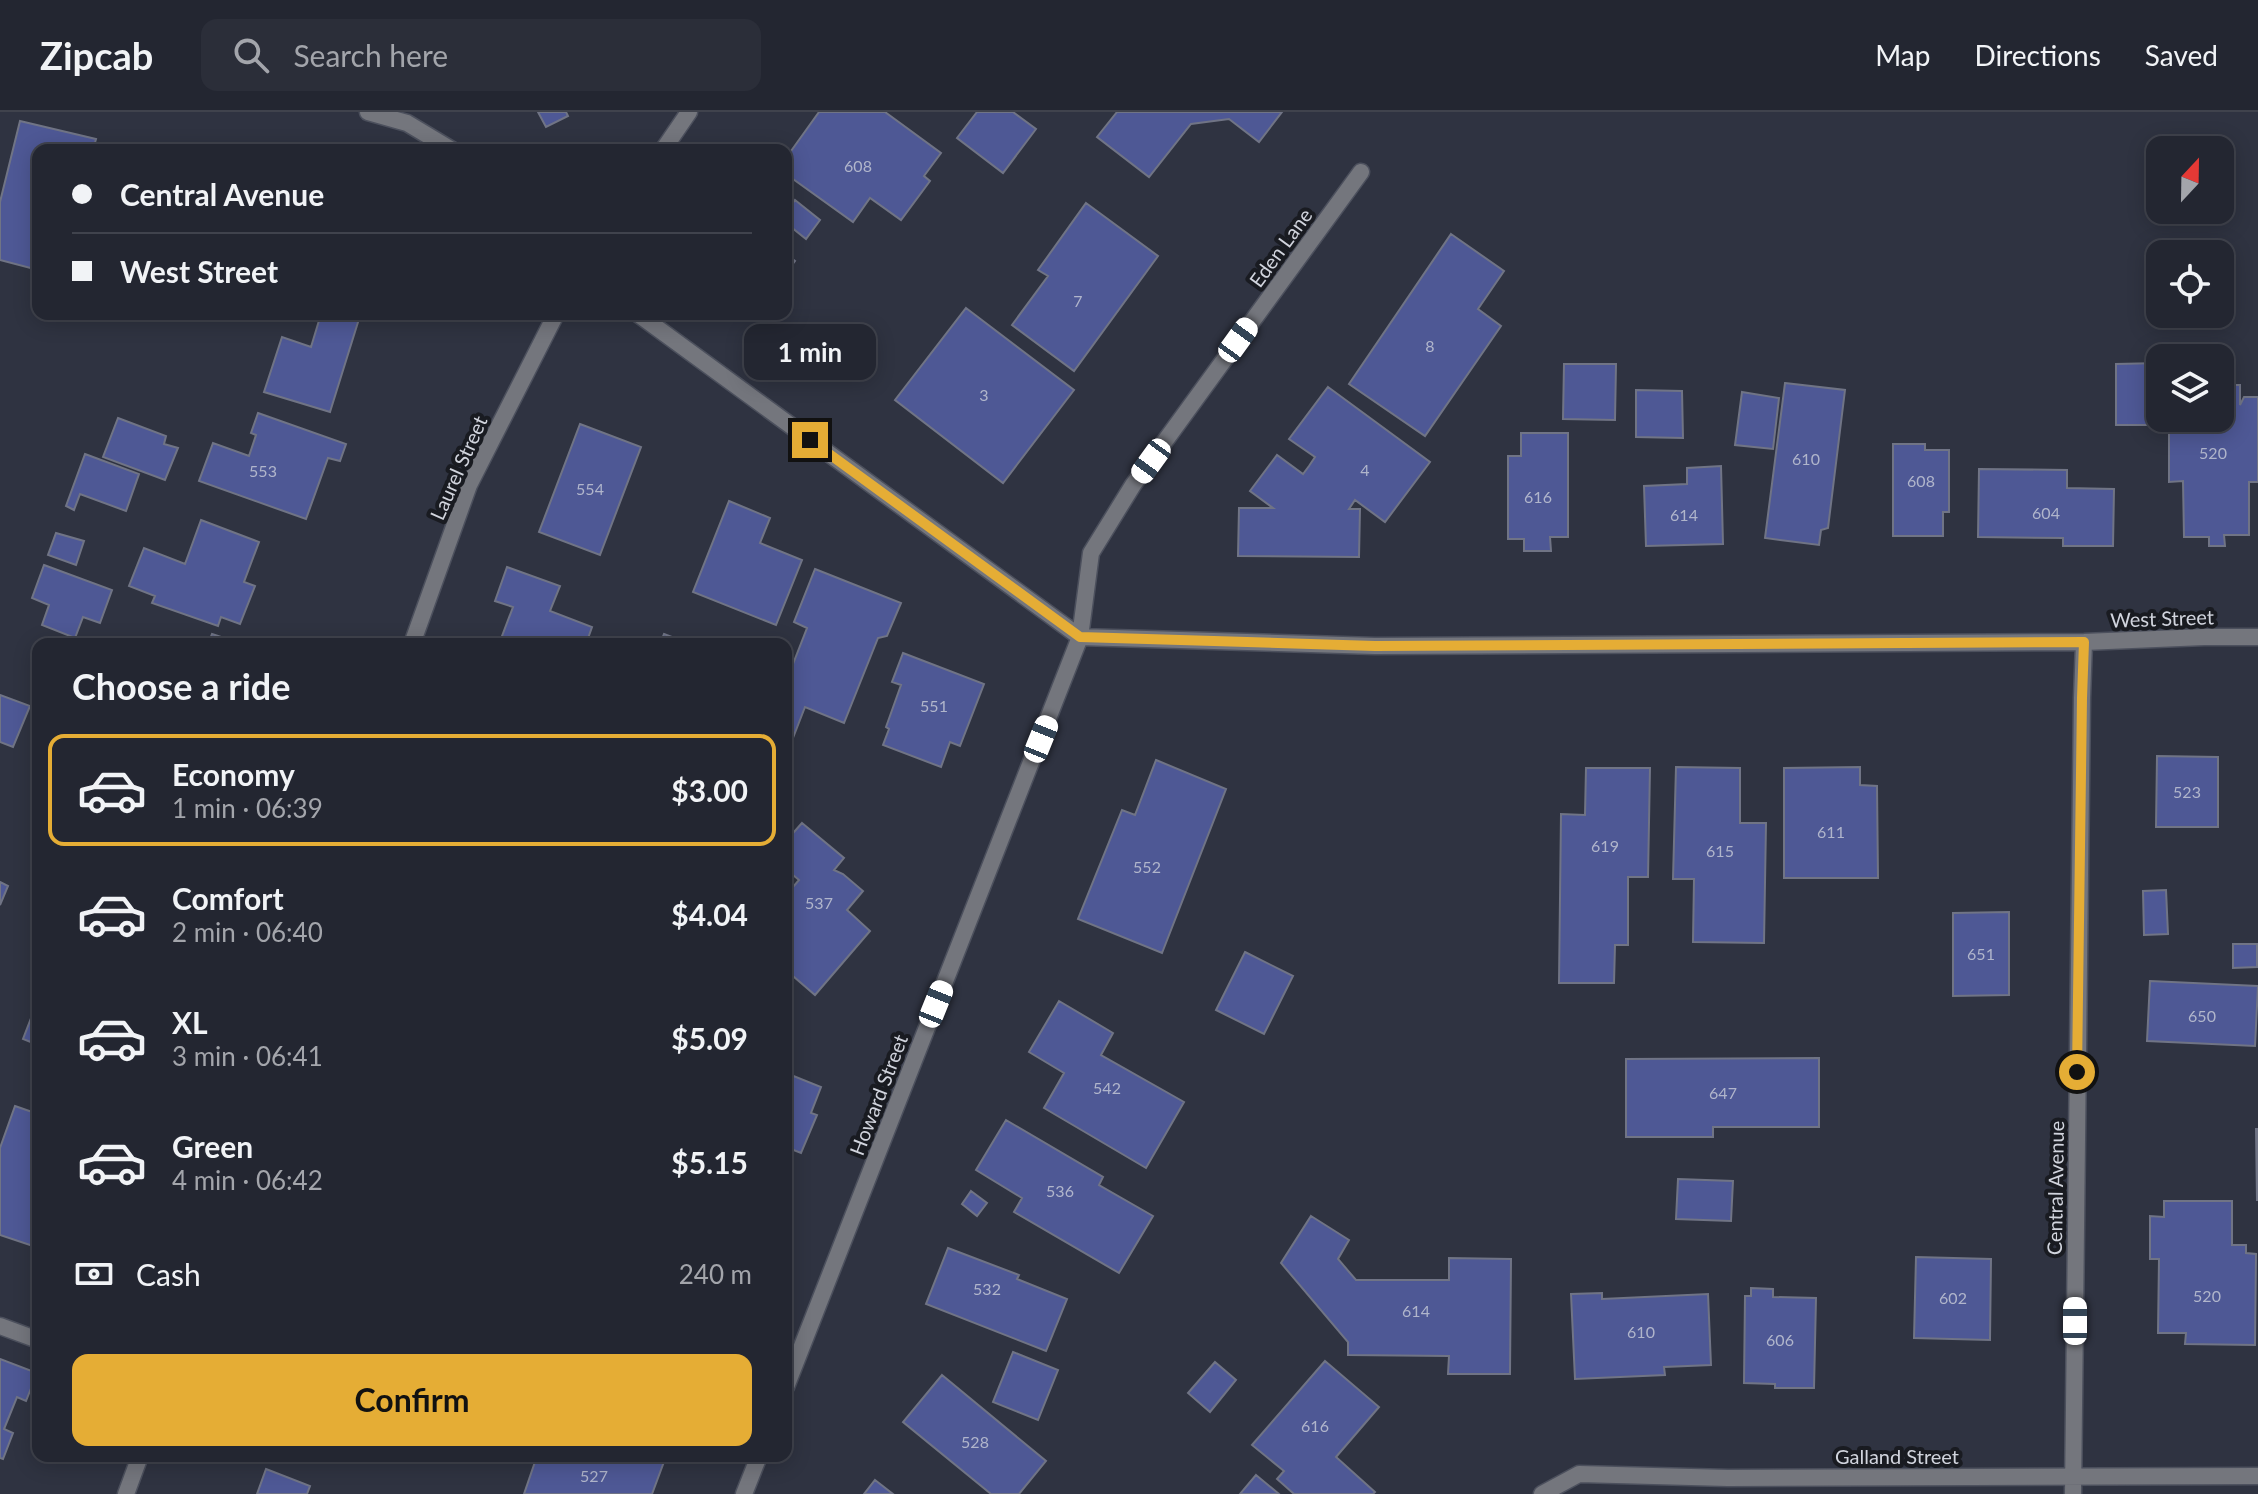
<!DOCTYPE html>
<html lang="en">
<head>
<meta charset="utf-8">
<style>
	:root { --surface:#232631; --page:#2b2e39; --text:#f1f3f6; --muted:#a3a5ab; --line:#40434d; --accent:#e5ad35 }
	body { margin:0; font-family:Lato,sans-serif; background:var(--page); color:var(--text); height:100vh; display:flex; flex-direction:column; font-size:30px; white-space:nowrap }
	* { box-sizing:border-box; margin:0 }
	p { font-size:26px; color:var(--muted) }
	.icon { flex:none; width:44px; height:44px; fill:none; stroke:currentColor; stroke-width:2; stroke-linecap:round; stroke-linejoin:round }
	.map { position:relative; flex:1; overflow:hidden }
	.panel { position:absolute; left:32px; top:526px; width:760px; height:824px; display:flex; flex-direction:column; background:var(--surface); border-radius:16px; box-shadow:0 4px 20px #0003,0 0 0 2px var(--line) }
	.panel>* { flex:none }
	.hud { position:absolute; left:32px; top:32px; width:760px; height:176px; border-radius:16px; box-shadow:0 4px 20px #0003,0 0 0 2px var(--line); display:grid; align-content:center; height:176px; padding:0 40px; background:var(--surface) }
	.needle { width:52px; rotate:22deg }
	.buttons { position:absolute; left:2146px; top:24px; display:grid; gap:16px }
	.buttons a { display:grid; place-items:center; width:88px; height:88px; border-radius:16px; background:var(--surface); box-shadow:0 4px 20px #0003,0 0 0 2px var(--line); font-size:40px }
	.end { position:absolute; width:36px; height:36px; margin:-18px; border:10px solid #e5ad35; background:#111; box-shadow:0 0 0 4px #111 }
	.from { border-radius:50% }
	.bubble { position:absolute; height:56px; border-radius:16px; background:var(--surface); box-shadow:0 4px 20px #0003,0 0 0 2px var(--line); font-size:26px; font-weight:700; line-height:56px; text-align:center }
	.car { position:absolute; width:24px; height:48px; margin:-24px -12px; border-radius:10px; box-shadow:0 0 6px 2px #0007; background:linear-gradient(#fff 24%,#345 0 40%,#fff 0 76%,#345 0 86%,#fff 0) }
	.hud b { display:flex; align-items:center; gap:28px; height:76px; font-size:30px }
	.hud b+b { border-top:2px solid var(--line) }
	.hud i { width:20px; height:20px; background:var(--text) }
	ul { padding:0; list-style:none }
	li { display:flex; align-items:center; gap:24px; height:112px; margin:0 16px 12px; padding:0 24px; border:4px solid transparent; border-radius:16px }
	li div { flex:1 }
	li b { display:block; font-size:30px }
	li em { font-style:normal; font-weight:700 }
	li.active { border-color:var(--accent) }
	li>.icon { width:72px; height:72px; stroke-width:1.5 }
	h2 { padding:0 40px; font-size:36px; line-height:96px }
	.pay { display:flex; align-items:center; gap:20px; height:88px; padding:0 40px; font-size:30px }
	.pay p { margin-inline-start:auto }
	.cta { display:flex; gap:16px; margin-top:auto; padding:16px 40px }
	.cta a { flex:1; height:92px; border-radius:16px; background:var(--accent); color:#111; font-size:32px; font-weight:700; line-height:92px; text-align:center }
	header { display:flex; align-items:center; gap:48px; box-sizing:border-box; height:112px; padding:0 40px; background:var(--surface); border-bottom:2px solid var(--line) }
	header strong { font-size:38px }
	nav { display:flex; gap:44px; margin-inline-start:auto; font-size:28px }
	.search { width:560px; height:72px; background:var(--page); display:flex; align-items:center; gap:20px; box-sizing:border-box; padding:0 28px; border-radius:16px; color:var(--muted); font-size:30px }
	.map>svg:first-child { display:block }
	.building { fill:#4e5895; stroke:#707485; stroke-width:2 }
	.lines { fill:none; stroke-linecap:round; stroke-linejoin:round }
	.street-casing { stroke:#4c505d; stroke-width:19 }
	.street { stroke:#74767d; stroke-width:16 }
	.route { stroke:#e5ad35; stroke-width:10 }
	.labels { text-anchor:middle; stroke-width:8; stroke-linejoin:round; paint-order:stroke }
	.number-label { font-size:16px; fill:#b0b5cb }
	.street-label { font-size:20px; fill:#d1d4dd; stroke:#191b21 }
</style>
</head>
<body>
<header>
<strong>Zipcab</strong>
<div class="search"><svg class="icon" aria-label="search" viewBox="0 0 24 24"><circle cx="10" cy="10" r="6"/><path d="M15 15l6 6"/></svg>Search here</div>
<nav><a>Map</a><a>Directions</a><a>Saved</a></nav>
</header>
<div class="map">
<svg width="2258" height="1382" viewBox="0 0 2258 1382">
	<rect width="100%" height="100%" fill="#2f3341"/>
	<!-- building -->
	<path class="building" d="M 538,0 L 566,0 L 568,4 L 546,15 Z
		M 819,0 L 885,0 L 941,41 L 924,64 L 930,69 L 901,108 L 870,86 L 853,110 L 786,62 L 786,46 Z
		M 977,0 L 1013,0 L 1036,17 L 1003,61 L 957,26 Z
		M 1117,0 L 1282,0 L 1259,30 L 1229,7 L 1191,12 L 1149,65 L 1097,25 Z
		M 20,9 L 96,27 L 93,38 L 38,38 L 38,158 L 0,148 L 0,90 Z
		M 795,88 L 820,108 L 806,127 L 786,111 L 786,99 Z
		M 1086,91 L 1158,144 L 1074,259 L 1012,213 L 1048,164 L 1038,158 Z
		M 1451,122 L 1504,159 L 1478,197 L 1501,214 L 1425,324 L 1349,272 Z
		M 786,142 L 795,149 L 786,161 Z
		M 966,196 L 1074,278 L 1003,371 L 895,288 Z
		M 321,202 L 342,202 L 359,207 L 330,300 L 264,280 L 282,225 L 311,235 Z
		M 2160,251 L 2160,306 L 2220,306 L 2220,273 L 2240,273 L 2240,293 L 2244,285 L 2258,285 L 2258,370 L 2249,370 L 2249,423 L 2224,423 L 2225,434 L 2209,434 L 2209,425 L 2184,425 L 2183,369 L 2169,370 L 2169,313 L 2116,313 L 2116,252 Z
		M 1564,252 L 1616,252 L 1615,308 L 1563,307 Z
		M 1785,271 L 1845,278 L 1828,416 L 1821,418 L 1819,433 L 1765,426 Z
		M 1328,275 L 1430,350 L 1385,410 L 1355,388 L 1349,397 L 1360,397 L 1359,445 L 1238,444 L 1239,396 L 1273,396 L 1250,379 L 1277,343 L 1303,362 L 1309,354 L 1315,345 L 1289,327 Z
		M 1636,278 L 1682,279 L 1683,326 L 1636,325 Z
		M 1742,280 L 1779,286 L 1773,337 L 1735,333 Z
		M 258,301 L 346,332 L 340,349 L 328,346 L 306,407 L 199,369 L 213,331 L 249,344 L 256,323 L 251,321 Z
		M 118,306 L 166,324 L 164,332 L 178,336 L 165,368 L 103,345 Z
		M 580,312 L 641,335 L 600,443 L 539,420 Z
		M 1521,321 L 1568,321 L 1568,425 L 1550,425 L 1551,439 L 1524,439 L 1524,427 L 1508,427 L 1508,344 L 1521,344 Z
		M 1893,332 L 1925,332 L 1925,338 L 1949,338 L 1949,400 L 1943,400 L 1943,424 L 1893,424 Z
		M 85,342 L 139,362 L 126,399 L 80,382 L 74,398 L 66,394 Z
		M 1721,354 L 1723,432 L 1646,434 L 1644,374 L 1687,372 L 1687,356 Z
		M 1979,357 L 2067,358 L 2067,376 L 2114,377 L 2113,434 L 2063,434 L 2063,426 L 1978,425 Z
		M 729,389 L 770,406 L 760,431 L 802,448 L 776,513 L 693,480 Z
		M 201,408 L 259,430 L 244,470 L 255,474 L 240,512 L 221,505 L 218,514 L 152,491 L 155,484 L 129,474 L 144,436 L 185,452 Z
		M 56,421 L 84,429 L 76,453 L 48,443 Z
		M 44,453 L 112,478 L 100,511 L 83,505 L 75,526 L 42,513 L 49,493 L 32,486 Z
		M 507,455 L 560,474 L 550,499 L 592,515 L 586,532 L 499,532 L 513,495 L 495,489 Z
		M 815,457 L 901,491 L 887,524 L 878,526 L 844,611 L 805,595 L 786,644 L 786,570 L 807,516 L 794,510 Z
		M 212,522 L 242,532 L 208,532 Z
		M 664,522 L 690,532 L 660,532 Z
		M 903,541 L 984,572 L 960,634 L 950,630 L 941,655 L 883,633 L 889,617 L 886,615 L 901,573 L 892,570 Z
		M 0,583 L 30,594 L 13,635 L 0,630 Z
		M 2157,644 L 2218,645 L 2218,715 L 2156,715 Z
		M 1156,648 L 1226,677 L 1162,841 L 1078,807 L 1122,698 L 1135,703 Z
		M 1676,655 L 1740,656 L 1740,711 L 1766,711 L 1764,831 L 1693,830 L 1694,767 L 1673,767 Z
		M 1860,655 L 1860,673 L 1877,674 L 1878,766 L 1784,766 L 1784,656 Z
		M 1586,656 L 1650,656 L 1648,765 L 1628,765 L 1628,833 L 1615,833 L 1614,871 L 1559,871 L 1561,702 L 1585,703 Z
		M 802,711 L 844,746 L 834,758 L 843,762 L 863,779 L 847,798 L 870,819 L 815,883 L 786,858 L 786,783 L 799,768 L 786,757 L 786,729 Z
		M 0,770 L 8,774 L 0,793 Z
		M 2166,778 L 2168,822 L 2144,823 L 2143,779 Z
		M 2009,800 L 2009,883 L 1953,884 L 1953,801 Z
		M 2233,832 L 2257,832 L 2257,855 L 2233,856 Z
		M 1245,840 L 1293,864 L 1264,922 L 1216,898 Z
		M 2150,869 L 2258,874 L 2255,934 L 2147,929 Z
		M 38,888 L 38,933 L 23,927 Z
		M 1059,889 L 1113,921 L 1101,943 L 1184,990 L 1146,1056 L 1044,996 L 1064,961 L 1029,940 Z
		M 1819,946 L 1819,1015 L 1713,1015 L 1713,1025 L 1626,1025 L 1626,947 Z
		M 786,961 L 821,975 L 811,1001 L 817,1003 L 801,1041 L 786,1035 Z
		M 15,994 L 38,1002 L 38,1121 L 33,1134 L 0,1123 L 0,1036 Z
		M 1006,1008 L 1103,1065 L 1099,1073 L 1153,1104 L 1119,1161 L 1014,1100 L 1022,1086 L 976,1058 Z
		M 2256,1017 L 2258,1017 L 2258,1088 L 2257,1088 Z
		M 1678,1067 L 1733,1069 L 1731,1109 L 1676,1107 Z
		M 971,1079 L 987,1091 L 977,1104 L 962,1092 Z
		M 2164,1089 L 2232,1089 L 2232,1133 L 2246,1133 L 2246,1141 L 2256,1142 L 2255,1233 L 2185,1232 L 2186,1221 L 2158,1221 L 2159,1147 L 2150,1147 L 2150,1104 L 2164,1105 Z
		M 1311,1104 L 1349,1128 L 1338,1147 L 1356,1168 L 1449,1168 L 1449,1146 L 1511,1147 L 1510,1262 L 1448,1262 L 1449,1244 L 1348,1243 L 1348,1230 L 1281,1151 Z
		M 948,1136 L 1019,1163 L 1017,1167 L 1067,1187 L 1046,1239 L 926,1192 Z
		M 1916,1145 L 1991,1147 L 1990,1228 L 1914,1226 Z
		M 1751,1176 L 1773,1177 L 1773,1185 L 1816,1186 L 1814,1276 L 1775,1276 L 1775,1272 L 1744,1271 L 1745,1184 L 1751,1184 Z
		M 1602,1181 L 1602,1187 L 1708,1182 L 1711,1253 L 1664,1255 L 1665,1263 L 1575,1267 L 1571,1182 Z
		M 1013,1240 L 1058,1258 L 1038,1308 L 993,1290 Z
		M 0,1247 L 37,1261 L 26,1289 L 17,1285 L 4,1317 L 13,1321 L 3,1347 L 0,1346 Z
		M 1325,1249 L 1379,1295 L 1336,1345 L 1375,1380 L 1373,1382 L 1294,1382 L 1277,1367 L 1284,1359 L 1252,1333 Z
		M 1215,1250 L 1236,1268 L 1210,1300 L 1188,1281 Z
		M 942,1263 L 1046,1349 L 1019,1382 L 991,1382 L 903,1310 Z
		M 537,1344 L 657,1344 L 665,1347 L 652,1382 L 524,1382 Z
		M 266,1357 L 310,1374 L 307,1382 L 257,1382 Z
		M 1256,1363 L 1279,1382 L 1240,1382 Z
		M 875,1368 L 893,1382 L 864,1382 Z"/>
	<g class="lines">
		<defs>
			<path id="street" d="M 368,0 L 407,11 L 452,38
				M 663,38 L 689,0
				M 638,202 L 1080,525 L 1375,534 L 2084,530 L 2204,525 L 2258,525
				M 412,532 L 469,373 L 556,202
				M 0,1214 L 38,1228
				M 786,1275 L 1080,525 L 1091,441 L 1133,373 L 1361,60
				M 126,1382 L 140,1344
				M 744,1382 L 759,1344
				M 1542,1382 L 1579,1362 L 1728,1366 L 2258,1364
				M 2073,1382 L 2082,586 L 2084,530"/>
		</defs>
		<!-- street casing -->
		<use href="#street" class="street-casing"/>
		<!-- street -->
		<use href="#street" class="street"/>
	</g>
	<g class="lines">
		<!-- route -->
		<path class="route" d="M 810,328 L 1080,525 L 1375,534 L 2084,530 L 2082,586 L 2077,960"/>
	</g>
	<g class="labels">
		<!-- number labels -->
		<g class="number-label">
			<text x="858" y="60">608</text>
			<text x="1078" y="195">7</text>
			<text x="1430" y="240">8</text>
			<text x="984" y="289">3</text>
			<text x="2213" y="347">520</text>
			<text x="1806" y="353">610</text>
			<text x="1365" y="364">4</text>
			<text x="263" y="365">553</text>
			<text x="1921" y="375">608</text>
			<text x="590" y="383">554</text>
			<text x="1538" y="391">616</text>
			<text x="2046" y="407">604</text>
			<text x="1684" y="409">614</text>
			<text x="934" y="600">551</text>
			<text x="2187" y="686">523</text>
			<text x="1831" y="726">611</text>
			<text x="1605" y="740">619</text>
			<text x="1720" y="745">615</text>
			<text x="1147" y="761">552</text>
			<text x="819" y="797">537</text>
			<text x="1981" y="848">651</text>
			<text x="2202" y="910">650</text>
			<text x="1107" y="982">542</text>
			<text x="1723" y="987">647</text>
			<text x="1060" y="1085">536</text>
			<text x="987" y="1183">532</text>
			<text x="2207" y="1190">520</text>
			<text x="1953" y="1192">602</text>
			<text x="1416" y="1205">614</text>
			<text x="1641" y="1226">610</text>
			<text x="1780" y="1234">606</text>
			<text x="1315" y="1320">616</text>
			<text x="975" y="1336">528</text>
			<text x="594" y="1370">527</text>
		</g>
		<!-- street labels -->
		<g class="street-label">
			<text transform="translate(1281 136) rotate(-54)" y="7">Eden Lane</text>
			<text transform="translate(459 356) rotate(-66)" y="7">Laurel Street</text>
			<text transform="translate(2162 507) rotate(-2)" y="7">West Street</text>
			<text transform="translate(879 983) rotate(-69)" y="7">Howard Street</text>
			<text transform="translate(2056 1076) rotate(-89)" y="7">Central Avenue</text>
			<text x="1897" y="1352">Galland Street</text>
		</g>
	</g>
</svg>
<div class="buttons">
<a><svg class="needle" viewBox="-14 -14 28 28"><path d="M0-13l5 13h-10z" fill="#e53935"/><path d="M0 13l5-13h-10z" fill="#a3a5ab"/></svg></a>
<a><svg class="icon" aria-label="locate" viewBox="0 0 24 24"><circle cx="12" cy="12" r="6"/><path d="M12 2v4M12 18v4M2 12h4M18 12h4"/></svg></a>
<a><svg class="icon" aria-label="layers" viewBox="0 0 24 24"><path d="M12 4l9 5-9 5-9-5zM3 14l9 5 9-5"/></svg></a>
</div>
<i class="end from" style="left:2077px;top:960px"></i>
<i class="end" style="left:810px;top:328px"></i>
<div class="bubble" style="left:744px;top:212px;width:132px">1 min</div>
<i class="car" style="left:1238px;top:228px;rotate:36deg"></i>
<i class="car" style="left:1151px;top:349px;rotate:216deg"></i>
<i class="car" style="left:1041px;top:627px;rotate:22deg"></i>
<i class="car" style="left:936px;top:892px;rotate:22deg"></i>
<i class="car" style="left:2075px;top:1209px;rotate:0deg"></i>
<div class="hud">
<b><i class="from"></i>Central Avenue</b>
<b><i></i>West Street</b>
</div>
<section class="panel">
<h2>Choose a ride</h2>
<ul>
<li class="active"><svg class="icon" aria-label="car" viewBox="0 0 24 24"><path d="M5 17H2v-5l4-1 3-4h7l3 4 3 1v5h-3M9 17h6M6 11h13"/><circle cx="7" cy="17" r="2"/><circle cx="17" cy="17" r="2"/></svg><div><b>Economy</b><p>1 min · 06:39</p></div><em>$3.00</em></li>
<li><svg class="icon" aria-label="car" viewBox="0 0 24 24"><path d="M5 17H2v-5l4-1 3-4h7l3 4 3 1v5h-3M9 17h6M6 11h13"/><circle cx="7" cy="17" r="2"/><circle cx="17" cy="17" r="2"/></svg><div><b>Comfort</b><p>2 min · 06:40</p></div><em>$4.04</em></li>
<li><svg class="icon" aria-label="car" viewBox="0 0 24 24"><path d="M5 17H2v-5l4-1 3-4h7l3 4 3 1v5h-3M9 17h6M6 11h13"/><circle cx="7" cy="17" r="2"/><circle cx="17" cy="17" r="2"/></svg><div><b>XL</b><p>3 min · 06:41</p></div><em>$5.09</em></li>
<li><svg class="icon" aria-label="car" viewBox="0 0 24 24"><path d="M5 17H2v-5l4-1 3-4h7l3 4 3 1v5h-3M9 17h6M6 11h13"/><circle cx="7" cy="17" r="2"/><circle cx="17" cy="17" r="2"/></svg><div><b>Green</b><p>4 min · 06:42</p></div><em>$5.15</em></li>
</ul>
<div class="pay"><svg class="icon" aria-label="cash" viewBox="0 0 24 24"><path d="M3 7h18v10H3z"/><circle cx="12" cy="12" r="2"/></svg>Cash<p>240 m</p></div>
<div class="cta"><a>Confirm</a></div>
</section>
</div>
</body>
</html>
